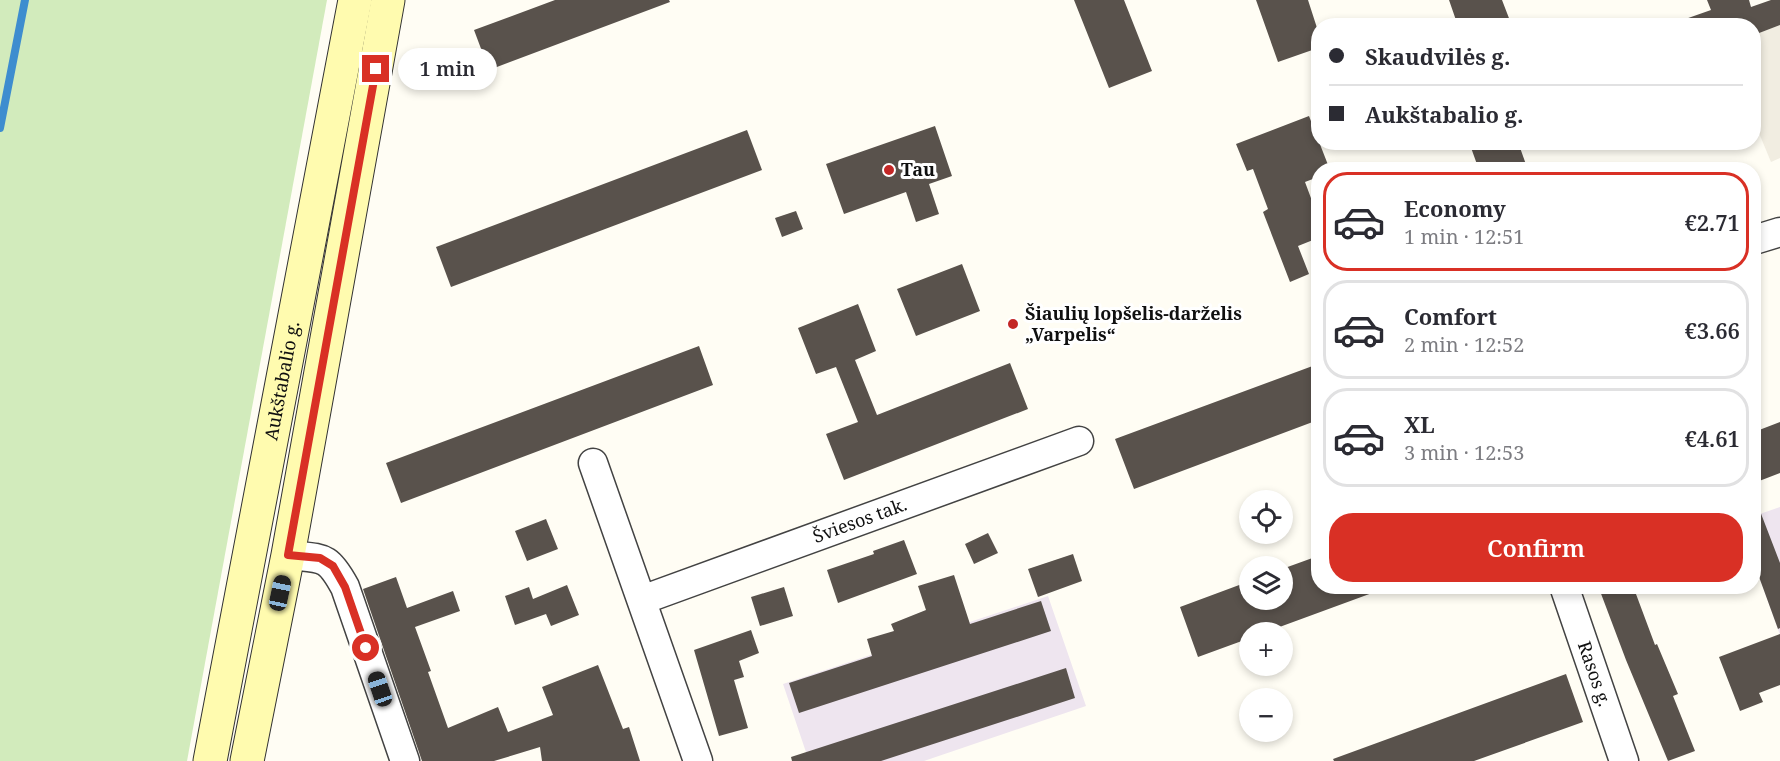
<!DOCTYPE html>
<html lang="en">
<head>
<meta charset="utf-8">
<style>
	:root { --surface:#fff; --page:#f7f7f7; --text:#2b2b33; --muted:#7c7c81; --line:#e1e1e2; --accent:#d93025 }
	body { margin:0; font-family:"Noto Serif",serif; background:var(--page); color:var(--text); height:100vh; display:flex; flex-direction:column; font-size:22px; white-space:nowrap }
	* { box-sizing:border-box; margin:0 }
	p { font-size:20px; color:var(--muted) }
	.icon { flex:none; width:33px; height:33px; fill:none; stroke:currentColor; stroke-width:2; stroke-linecap:round; stroke-linejoin:round }
	.map { position:relative; flex:1; overflow:hidden }
	.drawer { position:absolute; left:1311px; top:162px; width:450px; height:432px; display:flex; flex-direction:column; background:var(--surface); border-radius:24px; box-shadow:0 3px 9px #0003 }
	.drawer>* { flex:none }
	.hud { position:absolute; left:1311px; top:18px; width:450px; height:132px; border-radius:24px; box-shadow:0 3px 9px #0003; display:grid; align-content:center; height:132px; padding:0 18px; background:var(--surface) }
	.buttons { position:absolute; left:1239px; top:490px; display:grid; gap:12px }
	.buttons a { display:grid; place-items:center; width:54px; height:54px; border-radius:50%; background:var(--surface); box-shadow:0 3px 9px #0003; font-size:30px }
	.end { position:absolute; width:27px; height:27px; margin:-14px; border:8px solid #d93025; background:#fff; box-shadow:0 0 0 3px #fff }
	.from { border-radius:50% }
	.bubble { position:absolute; height:42px; border-radius:21px; background:var(--surface); box-shadow:0 3px 9px #0003; font-size:20px; font-weight:600; line-height:42px; text-align:center }
	.car { position:absolute; width:18px; height:36px; margin:-18px -9px; border-radius:8px; box-shadow:0 0 4px 2px #0007; background:linear-gradient(#222 24%,#8ab4d8 0 40%,#222 0 76%,#8ab4d8 0 86%,#222 0) }
	.hud b { display:flex; align-items:center; gap:21px; height:57px; font-size:22px }
	.hud b+b { border-top:2px solid var(--line) }
	.hud i { width:15px; height:15px; background:var(--text) }
	ul { padding:10px 0 0; list-style:none }
	li { display:flex; align-items:center; gap:18px; height:99px; margin:0 12px 9px; padding:0 6px; border:3px solid var(--line); border-radius:24px }
	li div { flex:1 }
	li b { display:block; font-size:22px }
	li em { font-style:normal; font-weight:600 }
	li.current { border-color:var(--accent) }
	li>.icon { width:54px; height:54px; stroke-width:1.5 }
	.cta { display:flex; gap:12px; margin-top:auto; padding:12px 18px }
	.cta a { flex:1; height:69px; border-radius:24px; background:var(--accent); color:#fff; font-size:24px; font-weight:600; line-height:69px; text-align:center }
	.map>svg:first-child { display:block }
	.industrial { fill:#eee5ef }
	.green { fill:#d2ebbc }
	.plaza { fill:#f1ede1 }
	.lines { fill:none; stroke-linecap:round; stroke-linejoin:round }
	.stream { stroke:#3e8dcf; stroke-width:8 }
	.building { fill:#59524c }
	.street-casing { stroke:#434343; stroke-width:31 }
	.secondary-casing { stroke:#323232; stroke-width:35 }
	.street { stroke:#fff; stroke-width:28 }
	.secondary { stroke:#fffbaf; stroke-width:33 }
	.route { stroke:#d93025; stroke-width:8 }
	.poi-dot { fill:#c32726; stroke:#fff; stroke-width:2 }
	.labels { text-anchor:middle; stroke-width:6; stroke-linejoin:round; paint-order:stroke }
	.poi-label { font-size:18px; font-weight:bold; fill:#101010; stroke:#fff; text-anchor:start }
	.street-label { font-size:18px; fill:#101010; stroke:#fff }
</style>
</head>
<body>
<div class="map">
<svg width="1780" height="761" viewBox="0 0 1780 761">
	<rect width="100%" height="100%" fill="#fffdf4"/>
	<!-- industrial -->
	<path class="industrial" d="M 1780,507 L 1780,635 L 1754,563 L 1754,516 Z
		M 1048,596 L 1086,706 L 924,761 L 809,761 L 783,684 Z"/>
	<!-- green -->
	<path class="green" d="M 0,0 L 327,0 L 187,761 L 0,761 Z"/>
	<!-- plaza -->
	<path class="plaza" d="M 1780,25 L 1780,158 L 1771,162 L 1754,121 L 1754,35 Z"/>
	<g class="lines">
		<!-- stream -->
		<path class="stream" d="M 0,128 L 25,0"/>
	</g>
	<!-- building -->
	<path class="building" d="M 555,0 L 669,0 L 670,2 L 489,70 L 474,30 Z
		M 1074,0 L 1124,0 L 1152,71 L 1109,88 Z
		M 1256,0 L 1308,0 L 1318,31 L 1318,48 L 1278,62 Z
		M 1449,0 L 1502,0 L 1512,26 L 1458,26 Z
		M 1707,0 L 1749,0 L 1751,7 L 1771,0 L 1780,0 L 1780,25 L 1754,35 L 1754,26 L 1674,26 L 1674,23 L 1711,10 Z
		M 1309,116 L 1330,170 L 1318,170 L 1318,177 L 1305,182 L 1318,217 L 1318,238 L 1298,246 L 1309,274 L 1290,282 L 1263,212 L 1268,209 L 1253,169 L 1247,171 L 1236,144 Z
		M 935,126 L 952,176 L 929,184 L 939,214 L 916,222 L 906,192 L 844,214 L 826,164 Z
		M 747,130 L 762,170 L 451,287 L 436,247 Z
		M 1469,142 L 1518,142 L 1528,170 L 1479,170 Z
		M 796,211 L 803,229 L 782,237 L 775,218 Z
		M 962,264 L 980,311 L 916,336 L 897,289 Z
		M 858,304 L 876,351 L 855,360 L 877,415 L 1010,363 L 1028,409 L 844,480 L 826,434 L 858,422 L 836,367 L 816,374 L 798,328 Z
		M 699,346 L 713,385 L 401,503 L 386,463 Z
		M 1318,364 L 1318,420 L 1134,489 L 1115,439 Z
		M 1780,422 L 1780,473 L 1754,483 L 1754,432 Z
		M 1755,498 L 1780,563 L 1780,628 L 1778,629 L 1754,563 L 1754,499 Z
		M 546,519 L 558,549 L 527,561 L 515,531 Z
		M 988,533 L 998,553 L 974,564 L 965,544 Z
		M 904,540 L 917,574 L 838,603 L 827,570 L 874,554 L 873,551 Z
		M 1073,554 L 1082,581 L 1038,597 L 1028,569 Z
		M 1318,556 L 1318,586 L 1382,586 L 1383,589 L 1263,633 L 1250,633 L 1250,638 L 1198,657 L 1180,607 L 1250,581 L 1250,600 L 1282,600 L 1282,569 Z
		M 954,575 L 970,624 L 1041,601 L 1051,631 L 799,713 L 789,683 L 872,656 L 867,639 L 894,631 L 891,624 L 926,610 L 918,586 Z
		M 396,577 L 407,608 L 453,591 L 460,611 L 415,627 L 431,671 L 428,672 L 448,728 L 498,707 L 508,732 L 553,715 L 542,687 L 598,665 L 623,729 L 629,727 L 640,761 L 542,761 L 540,747 L 494,761 L 422,761 L 363,589 Z
		M 567,585 L 579,615 L 551,626 L 546,614 L 515,625 L 505,596 L 529,587 L 533,599 Z
		M 1612,586 L 1633,586 L 1655,645 L 1657,644 L 1678,694 L 1673,696 L 1695,751 L 1668,761 L 1626,660 L 1600,591 Z
		M 784,587 L 793,616 L 760,626 L 751,597 Z
		M 751,630 L 759,653 L 739,661 L 744,677 L 734,680 L 748,728 L 719,736 L 694,650 Z
		M 1780,634 L 1780,685 L 1759,693 L 1763,702 L 1740,711 L 1719,657 Z
		M 1066,668 L 1075,698 L 881,761 L 792,761 L 791,757 Z
		M 1566,674 L 1583,722 L 1474,761 L 1334,761 L 1333,759 Z"/>
	<g class="lines">
		<defs>
			<g id="street">
				<path d="M 1754,240 L 1780,232"/>
				<path d="M 593,463 L 698,761"/>
				<path d="M 288,555 C 323,559 327,554 345,587 L 405,761"/>
				<path id="s1" d="M 1564,586 L 1624,761"/>
				<path id="s2" d="M 642,600 L 1079,441"/>
			</g>
			<g id="secondary">
				<path id="s3" d="M 210,761 L 355,0"/>
				<path d="M 247,761 L 288,555 L 388,0"/>
			</g>
		</defs>
		<!-- street casing -->
		<use href="#street" class="street-casing"/>
		<!-- secondary casing -->
		<use href="#secondary" class="secondary-casing"/>
		<!-- street -->
		<use href="#street" class="street"/>
		<!-- secondary -->
		<use href="#secondary" class="secondary"/>
	</g>
	<g class="lines">
		<!-- route -->
		<path class="route" d="M 366,648 L 345,587 L 333,566 L 320,558 L 288,555 L 376,69"/>
	</g>
	<!-- markers -->
	<g class="poi-dot">
		<circle cx="889" cy="170" r="6"/>
		<circle cx="1013" cy="324" r="6"/>
	</g>
	<g class="labels">
		<!-- poi labels -->
		<g class="poi-label">
			<text x="901" y="176">Tau</text>
			<text x="1025" y="320">Šiaulių lopšelis-darželis<tspan x="1025" dy="21">„Varpelis“</tspan></text>
		</g>
		<!-- street labels -->
		<g class="street-label">
			<text dy="6" stroke="none"><textPath href="#s3" startOffset="387">Aukštabalio g.</textPath></text>
			<text dy="6" stroke="none"><textPath href="#s2" startOffset="232">Šviesos tak.</textPath></text>
			<text dy="6" stroke="none"><textPath href="#s1" startOffset="93">Rasos g.</textPath></text>
		</g>
	</g>
</svg>
<div class="buttons">
<a><svg class="icon" aria-label="locate" viewBox="0 0 24 24"><circle cx="12" cy="12" r="6"/><path d="M12 2v4M12 18v4M2 12h4M18 12h4"/></svg></a>
<a><svg class="icon" aria-label="layers" viewBox="0 0 24 24"><path d="M12 4l9 5-9 5-9-5zM3 14l9 5 9-5"/></svg></a>
<a>+</a>
<a>−</a>
</div>
<i class="end from" style="left:366px;top:648px"></i>
<i class="end" style="left:376px;top:69px"></i>
<div class="bubble" style="left:398px;top:48px;width:99px">1 min</div>
<i class="car" style="left:280px;top:593px;rotate:12deg"></i>
<i class="car" style="left:380px;top:689px;rotate:341deg"></i>
<div class="hud">
<b><i class="from"></i>Skaudvilės g.</b>
<b><i></i>Aukštabalio g.</b>
</div>
<section class="drawer">
<ul>
<li class="current"><svg class="icon" aria-label="car" viewBox="0 0 24 24"><path d="M5 17H2v-5l4-1 3-4h7l3 4 3 1v5h-3M9 17h6M6 11h13"/><circle cx="7" cy="17" r="2"/><circle cx="17" cy="17" r="2"/></svg><div><b>Economy</b><p>1 min · 12:51</p></div><em>€2.71</em></li>
<li><svg class="icon" aria-label="car" viewBox="0 0 24 24"><path d="M5 17H2v-5l4-1 3-4h7l3 4 3 1v5h-3M9 17h6M6 11h13"/><circle cx="7" cy="17" r="2"/><circle cx="17" cy="17" r="2"/></svg><div><b>Comfort</b><p>2 min · 12:52</p></div><em>€3.66</em></li>
<li><svg class="icon" aria-label="car" viewBox="0 0 24 24"><path d="M5 17H2v-5l4-1 3-4h7l3 4 3 1v5h-3M9 17h6M6 11h13"/><circle cx="7" cy="17" r="2"/><circle cx="17" cy="17" r="2"/></svg><div><b>XL</b><p>3 min · 12:53</p></div><em>€4.61</em></li>
</ul>
<div class="cta"><a>Confirm</a></div>
</section>
</div>
</body>
</html>
